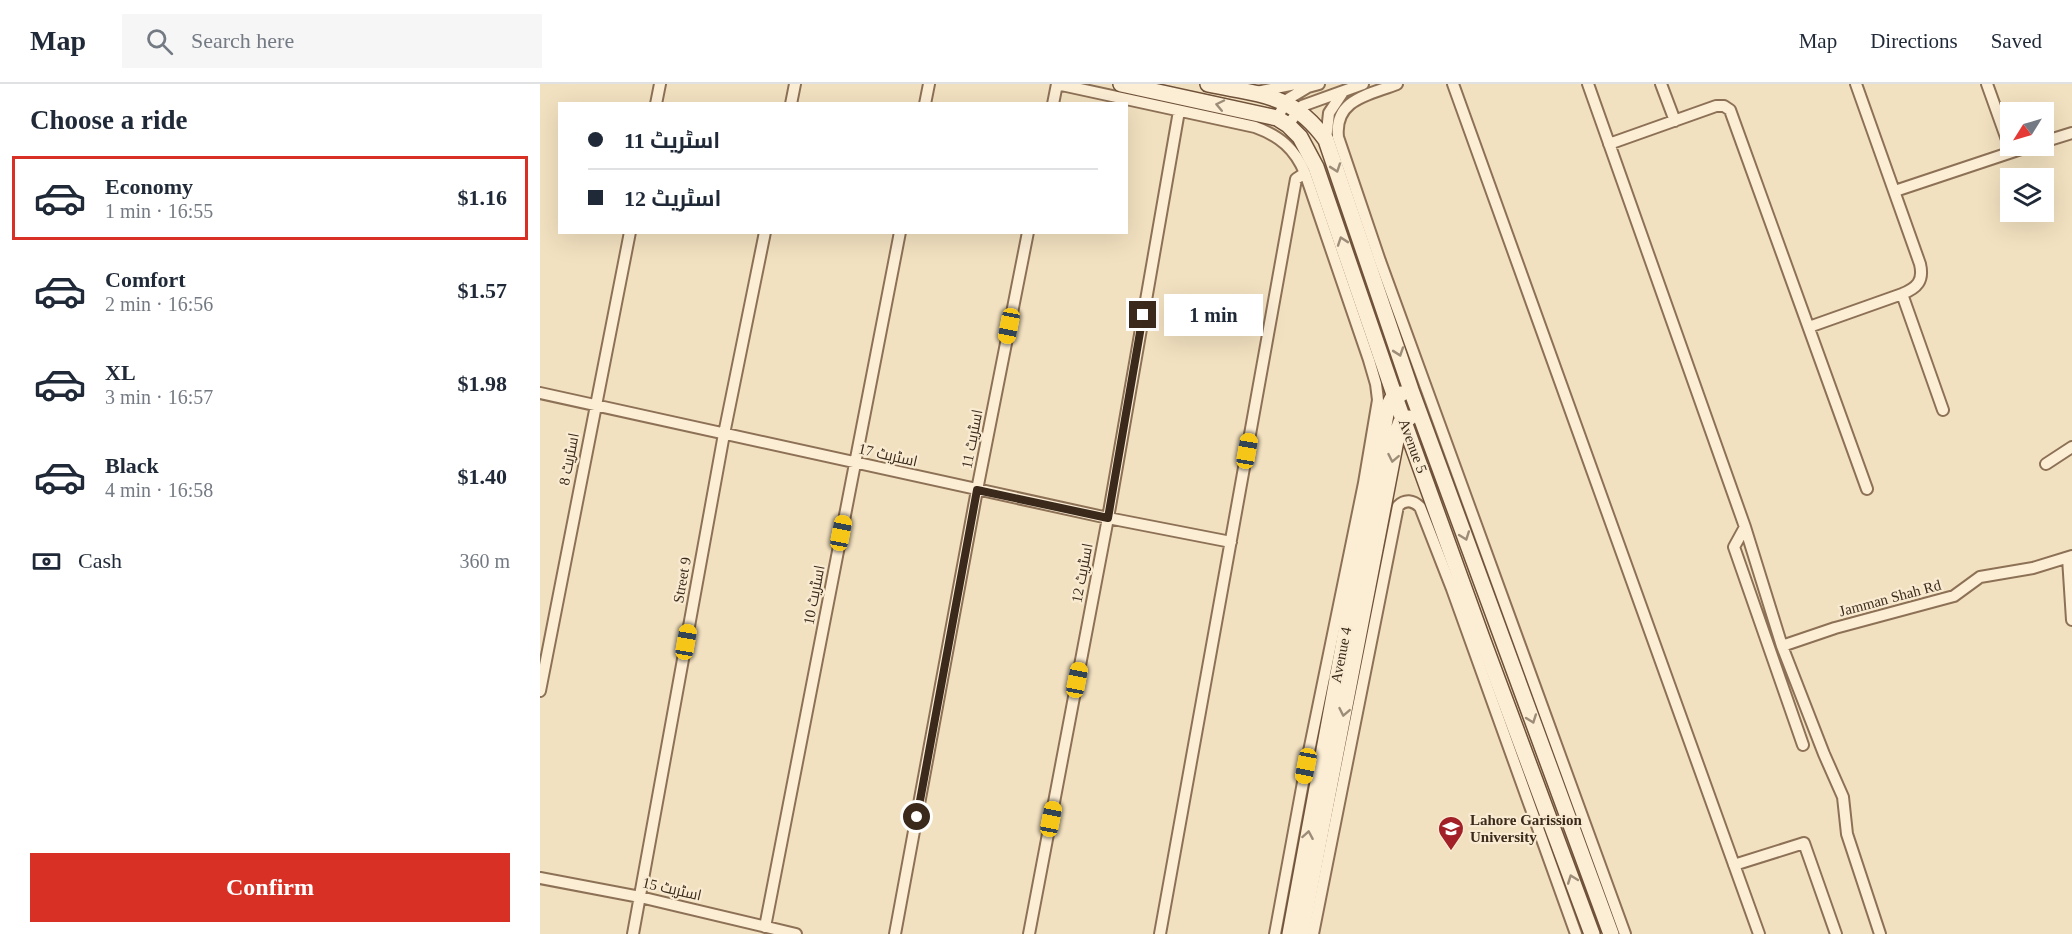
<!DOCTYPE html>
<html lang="en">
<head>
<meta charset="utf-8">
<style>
	:root { --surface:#fff; --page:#f6f6f7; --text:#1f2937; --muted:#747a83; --line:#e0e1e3; --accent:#d93025 }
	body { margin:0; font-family:"Times New Roman",Cairo,serif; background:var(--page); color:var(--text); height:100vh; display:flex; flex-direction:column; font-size:22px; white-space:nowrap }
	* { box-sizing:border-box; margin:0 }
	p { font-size:20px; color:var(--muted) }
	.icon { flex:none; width:33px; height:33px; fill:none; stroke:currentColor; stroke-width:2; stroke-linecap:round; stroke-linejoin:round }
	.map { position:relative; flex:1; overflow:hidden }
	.details { display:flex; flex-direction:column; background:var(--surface); width:540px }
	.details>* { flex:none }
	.hud { position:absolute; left:18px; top:18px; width:570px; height:132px; border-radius:0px; box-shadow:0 6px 24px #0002; display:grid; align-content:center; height:132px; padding:0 30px; background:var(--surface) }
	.needle { width:39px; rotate:233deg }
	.fabs { position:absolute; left:1460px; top:18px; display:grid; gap:12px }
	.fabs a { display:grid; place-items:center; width:54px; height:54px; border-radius:0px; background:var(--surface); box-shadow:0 6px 24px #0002; font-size:30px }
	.end { position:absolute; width:27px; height:27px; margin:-14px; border:8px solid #3b2a1c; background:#fff; box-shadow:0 0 0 3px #fff }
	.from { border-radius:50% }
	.bubble { position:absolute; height:42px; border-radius:0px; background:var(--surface); box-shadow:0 6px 24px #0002; font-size:20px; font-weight:800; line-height:42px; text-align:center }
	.car { position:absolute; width:18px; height:36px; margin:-18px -9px; border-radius:8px; box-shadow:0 0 4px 2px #0007; background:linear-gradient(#f5c518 24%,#345 0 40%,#f5c518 0 76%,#345 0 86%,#f5c518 0) }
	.hud b { display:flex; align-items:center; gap:21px; height:57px; font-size:22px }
	.hud b+b { border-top:2px solid var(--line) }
	.hud i { width:15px; height:15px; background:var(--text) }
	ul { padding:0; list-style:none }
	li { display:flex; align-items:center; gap:18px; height:84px; margin:0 12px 9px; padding:0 18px; border:3px solid transparent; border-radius:0px }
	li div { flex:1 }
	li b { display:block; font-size:22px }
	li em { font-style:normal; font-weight:800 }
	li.selected { border-color:var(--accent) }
	li>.icon { width:54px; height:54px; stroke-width:1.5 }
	h2 { padding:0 30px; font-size:27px; line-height:72px }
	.pay { display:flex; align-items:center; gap:15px; height:66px; padding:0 30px; font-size:22px }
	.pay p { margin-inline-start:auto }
	.action { display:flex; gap:12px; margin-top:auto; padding:12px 30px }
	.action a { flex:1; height:69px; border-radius:0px; background:var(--accent); color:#fff; font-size:24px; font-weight:800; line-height:69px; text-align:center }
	header { display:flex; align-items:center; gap:36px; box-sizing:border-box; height:84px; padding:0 30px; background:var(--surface); border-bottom:2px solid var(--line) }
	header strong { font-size:28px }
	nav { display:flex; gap:33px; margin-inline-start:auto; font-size:21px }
	.search { width:420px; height:54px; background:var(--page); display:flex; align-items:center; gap:15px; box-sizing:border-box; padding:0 21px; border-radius:0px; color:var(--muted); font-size:22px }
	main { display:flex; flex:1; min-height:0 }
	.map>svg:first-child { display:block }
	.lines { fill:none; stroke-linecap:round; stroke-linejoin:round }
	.street-casing { stroke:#8d7156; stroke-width:14 }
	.secondary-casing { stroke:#6f5239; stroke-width:18 }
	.street { stroke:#fceed5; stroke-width:10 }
	.secondary { stroke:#fceed5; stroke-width:15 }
	.oneway { stroke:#9c8c78 }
	.route { stroke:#3b2a1c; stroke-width:8 }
	.labels { text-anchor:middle; stroke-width:4.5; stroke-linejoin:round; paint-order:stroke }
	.street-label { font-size:15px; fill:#3b2a1c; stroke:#f9ebd1 }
	.poi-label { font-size:15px; font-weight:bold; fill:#3b2a1c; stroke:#f9ebd1; text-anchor:start }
</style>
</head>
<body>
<header>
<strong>Map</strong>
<div class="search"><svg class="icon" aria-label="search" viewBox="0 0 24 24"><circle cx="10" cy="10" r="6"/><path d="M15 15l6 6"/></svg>Search here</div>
<nav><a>Map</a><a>Directions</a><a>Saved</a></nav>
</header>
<main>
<section class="details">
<h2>Choose a ride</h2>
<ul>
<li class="selected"><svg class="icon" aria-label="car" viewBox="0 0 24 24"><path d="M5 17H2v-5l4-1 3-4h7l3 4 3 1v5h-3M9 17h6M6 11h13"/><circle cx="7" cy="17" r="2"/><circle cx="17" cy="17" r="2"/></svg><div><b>Economy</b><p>1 min · 16:55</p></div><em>$1.16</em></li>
<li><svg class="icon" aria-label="car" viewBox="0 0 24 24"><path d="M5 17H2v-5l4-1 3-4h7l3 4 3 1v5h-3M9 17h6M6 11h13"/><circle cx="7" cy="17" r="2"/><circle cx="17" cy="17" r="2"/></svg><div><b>Comfort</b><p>2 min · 16:56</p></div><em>$1.57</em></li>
<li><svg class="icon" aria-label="car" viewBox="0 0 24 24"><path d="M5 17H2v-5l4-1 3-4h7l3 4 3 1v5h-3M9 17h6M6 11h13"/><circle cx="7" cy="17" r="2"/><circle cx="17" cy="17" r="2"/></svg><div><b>XL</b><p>3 min · 16:57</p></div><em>$1.98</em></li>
<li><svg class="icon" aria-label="car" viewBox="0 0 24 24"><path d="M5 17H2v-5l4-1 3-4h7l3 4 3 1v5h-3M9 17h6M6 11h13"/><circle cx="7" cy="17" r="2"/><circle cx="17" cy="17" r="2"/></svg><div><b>Black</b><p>4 min · 16:58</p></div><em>$1.40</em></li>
</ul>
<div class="pay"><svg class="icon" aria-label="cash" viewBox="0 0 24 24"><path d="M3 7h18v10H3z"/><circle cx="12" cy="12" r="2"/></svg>Cash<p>360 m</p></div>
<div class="action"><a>Confirm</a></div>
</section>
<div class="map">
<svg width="1532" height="850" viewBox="0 0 1532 850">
	<rect width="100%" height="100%" fill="#f2e1c0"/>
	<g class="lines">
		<defs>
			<path id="street" d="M 857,0 C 829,11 794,15 798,53 L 840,177 L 1085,850
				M 913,0 L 1219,850
				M 1048,0 L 1205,443 L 1242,562 L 1284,670 L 1303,713 L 1307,750 L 1340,850
				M 1121,0 L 1135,37
				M 1447,0 L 1471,67
				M 762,2 L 768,3 L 779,0
				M 717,8 L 755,0
				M 116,20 L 120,0
				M 251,20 L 255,0
				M 385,20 L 389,0
				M 513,20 L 517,0 L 715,43 C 740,52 755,65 765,89 L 756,95 L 620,850
				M 737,34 L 748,15 L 768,3
				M 748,41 L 762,22 L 823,0
				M 786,56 L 789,29 L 803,8
				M 1503,58 L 1532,49
				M 1069,60 L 1176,22 L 1184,22 L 1190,26 L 1327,405
				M 1355,107 L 1490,62
				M 1362,210 L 1403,326
				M 1269,243 L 1362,210 C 1377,204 1384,197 1380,180 L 1316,0
				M 0,309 L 568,434 L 691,458
				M 1506,380 L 1532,363
				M 1205,443 L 1194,463 L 1263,661
				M 1528,474 L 1532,536
				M 1242,562 L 1295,544 L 1414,512 L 1440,493 L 1493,484 L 1532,472
				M 0,607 L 90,148
				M 1194,781 L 1264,759 L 1296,850
				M 0,794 L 100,813 L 256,850
				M 225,843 L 360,148
				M 93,850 L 184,350 L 225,148
				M 355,850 L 437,406 L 488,148
				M 489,850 L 568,434 L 639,27
				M 735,850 L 766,682 L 824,399 L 838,316 L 836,300 L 829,276 L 765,89
				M 773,850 L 858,422 C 865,415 873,416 880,423 L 912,505 L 1036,850"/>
			<path id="secondary" d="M 581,0 L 737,34 L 748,41 L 760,53 L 776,83 L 855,313 L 942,554 L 1052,850
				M 668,0 C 720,11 752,9 786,56 L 871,306 L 1071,850
				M 750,850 L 847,325 L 852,315 L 861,310
				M 761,850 L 858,346 L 861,338 L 869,334"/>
		</defs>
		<!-- street casing -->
		<use href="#street" class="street-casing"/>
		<!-- secondary casing -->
		<use href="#secondary" class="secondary-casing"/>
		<!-- street -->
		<use href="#street" class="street"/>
		<!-- secondary -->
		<use href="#secondary" class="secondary"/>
	</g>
	<!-- one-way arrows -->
	<defs><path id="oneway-chevron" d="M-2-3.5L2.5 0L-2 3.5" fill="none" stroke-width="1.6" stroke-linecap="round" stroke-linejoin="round" transform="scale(1.5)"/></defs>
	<g class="oneway">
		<use href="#oneway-chevron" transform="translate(680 21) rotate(-168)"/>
		<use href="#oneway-chevron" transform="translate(796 84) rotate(71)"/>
		<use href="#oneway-chevron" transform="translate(802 157) rotate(-109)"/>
		<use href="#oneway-chevron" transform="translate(859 268) rotate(71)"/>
		<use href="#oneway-chevron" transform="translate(853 374) rotate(101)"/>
		<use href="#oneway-chevron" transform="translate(925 452) rotate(70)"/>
		<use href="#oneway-chevron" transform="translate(804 628) rotate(101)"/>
		<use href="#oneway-chevron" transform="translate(992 635) rotate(70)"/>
		<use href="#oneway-chevron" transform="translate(768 751) rotate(-80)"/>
		<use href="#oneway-chevron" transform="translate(1032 795) rotate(-110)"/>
	</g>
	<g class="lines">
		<!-- route -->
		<path class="route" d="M 377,733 L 437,406 L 568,434 L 603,231"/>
	</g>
	<!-- icons -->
	<defs>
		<symbol id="university-pin" viewBox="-11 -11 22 30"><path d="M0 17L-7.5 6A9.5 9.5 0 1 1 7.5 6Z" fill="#a22027" stroke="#f9ebd1"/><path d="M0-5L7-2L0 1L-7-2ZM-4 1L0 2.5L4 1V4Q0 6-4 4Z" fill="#fff"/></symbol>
	</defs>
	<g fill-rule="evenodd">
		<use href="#university-pin" x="896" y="730" width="30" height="40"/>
	</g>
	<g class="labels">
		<!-- street labels -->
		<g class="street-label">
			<text transform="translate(432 355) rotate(-79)" y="5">اسٹریٹ 11</text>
			<text transform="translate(873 362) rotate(70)" y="5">Avenue 5</text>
			<text transform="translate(348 371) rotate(13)" y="5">اسٹریٹ 17</text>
			<text transform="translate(29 375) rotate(-79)" y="5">اسٹریٹ 8</text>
			<text transform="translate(542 489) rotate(-79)" y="5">اسٹریٹ 12</text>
			<text transform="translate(142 496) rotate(-80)" y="5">Street 9</text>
			<text transform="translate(274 511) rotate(-79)" y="5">اسٹریٹ 10</text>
			<text transform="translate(1350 514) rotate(-15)" y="5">Jamman Shah Rd</text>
			<text transform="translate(801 571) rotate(-79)" y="5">Avenue 4</text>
			<text transform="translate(132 805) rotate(13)" y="5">اسٹریٹ 15</text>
		</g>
		<!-- poi labels -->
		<g class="poi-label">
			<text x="930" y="741">Lahore Garission<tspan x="930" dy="17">University</tspan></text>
		</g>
	</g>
</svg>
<div class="fabs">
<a><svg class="needle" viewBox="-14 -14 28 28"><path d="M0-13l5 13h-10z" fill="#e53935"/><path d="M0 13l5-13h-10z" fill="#747a83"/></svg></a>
<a><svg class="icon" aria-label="layers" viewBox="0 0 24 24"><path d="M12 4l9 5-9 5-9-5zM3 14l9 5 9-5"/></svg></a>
</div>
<i class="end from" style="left:377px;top:733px"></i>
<i class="end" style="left:603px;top:231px"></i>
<div class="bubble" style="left:624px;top:210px;width:99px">1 min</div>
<i class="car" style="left:469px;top:242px;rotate:191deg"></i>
<i class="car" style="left:707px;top:367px;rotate:10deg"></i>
<i class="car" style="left:301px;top:449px;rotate:11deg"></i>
<i class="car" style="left:146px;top:558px;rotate:10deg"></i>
<i class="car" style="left:537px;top:596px;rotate:11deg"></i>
<i class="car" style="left:766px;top:682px;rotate:191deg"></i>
<i class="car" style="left:511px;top:735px;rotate:11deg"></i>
<div class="hud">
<b><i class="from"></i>اسٹریٹ 11</b>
<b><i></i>اسٹریٹ 12</b>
</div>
</div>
</main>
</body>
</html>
